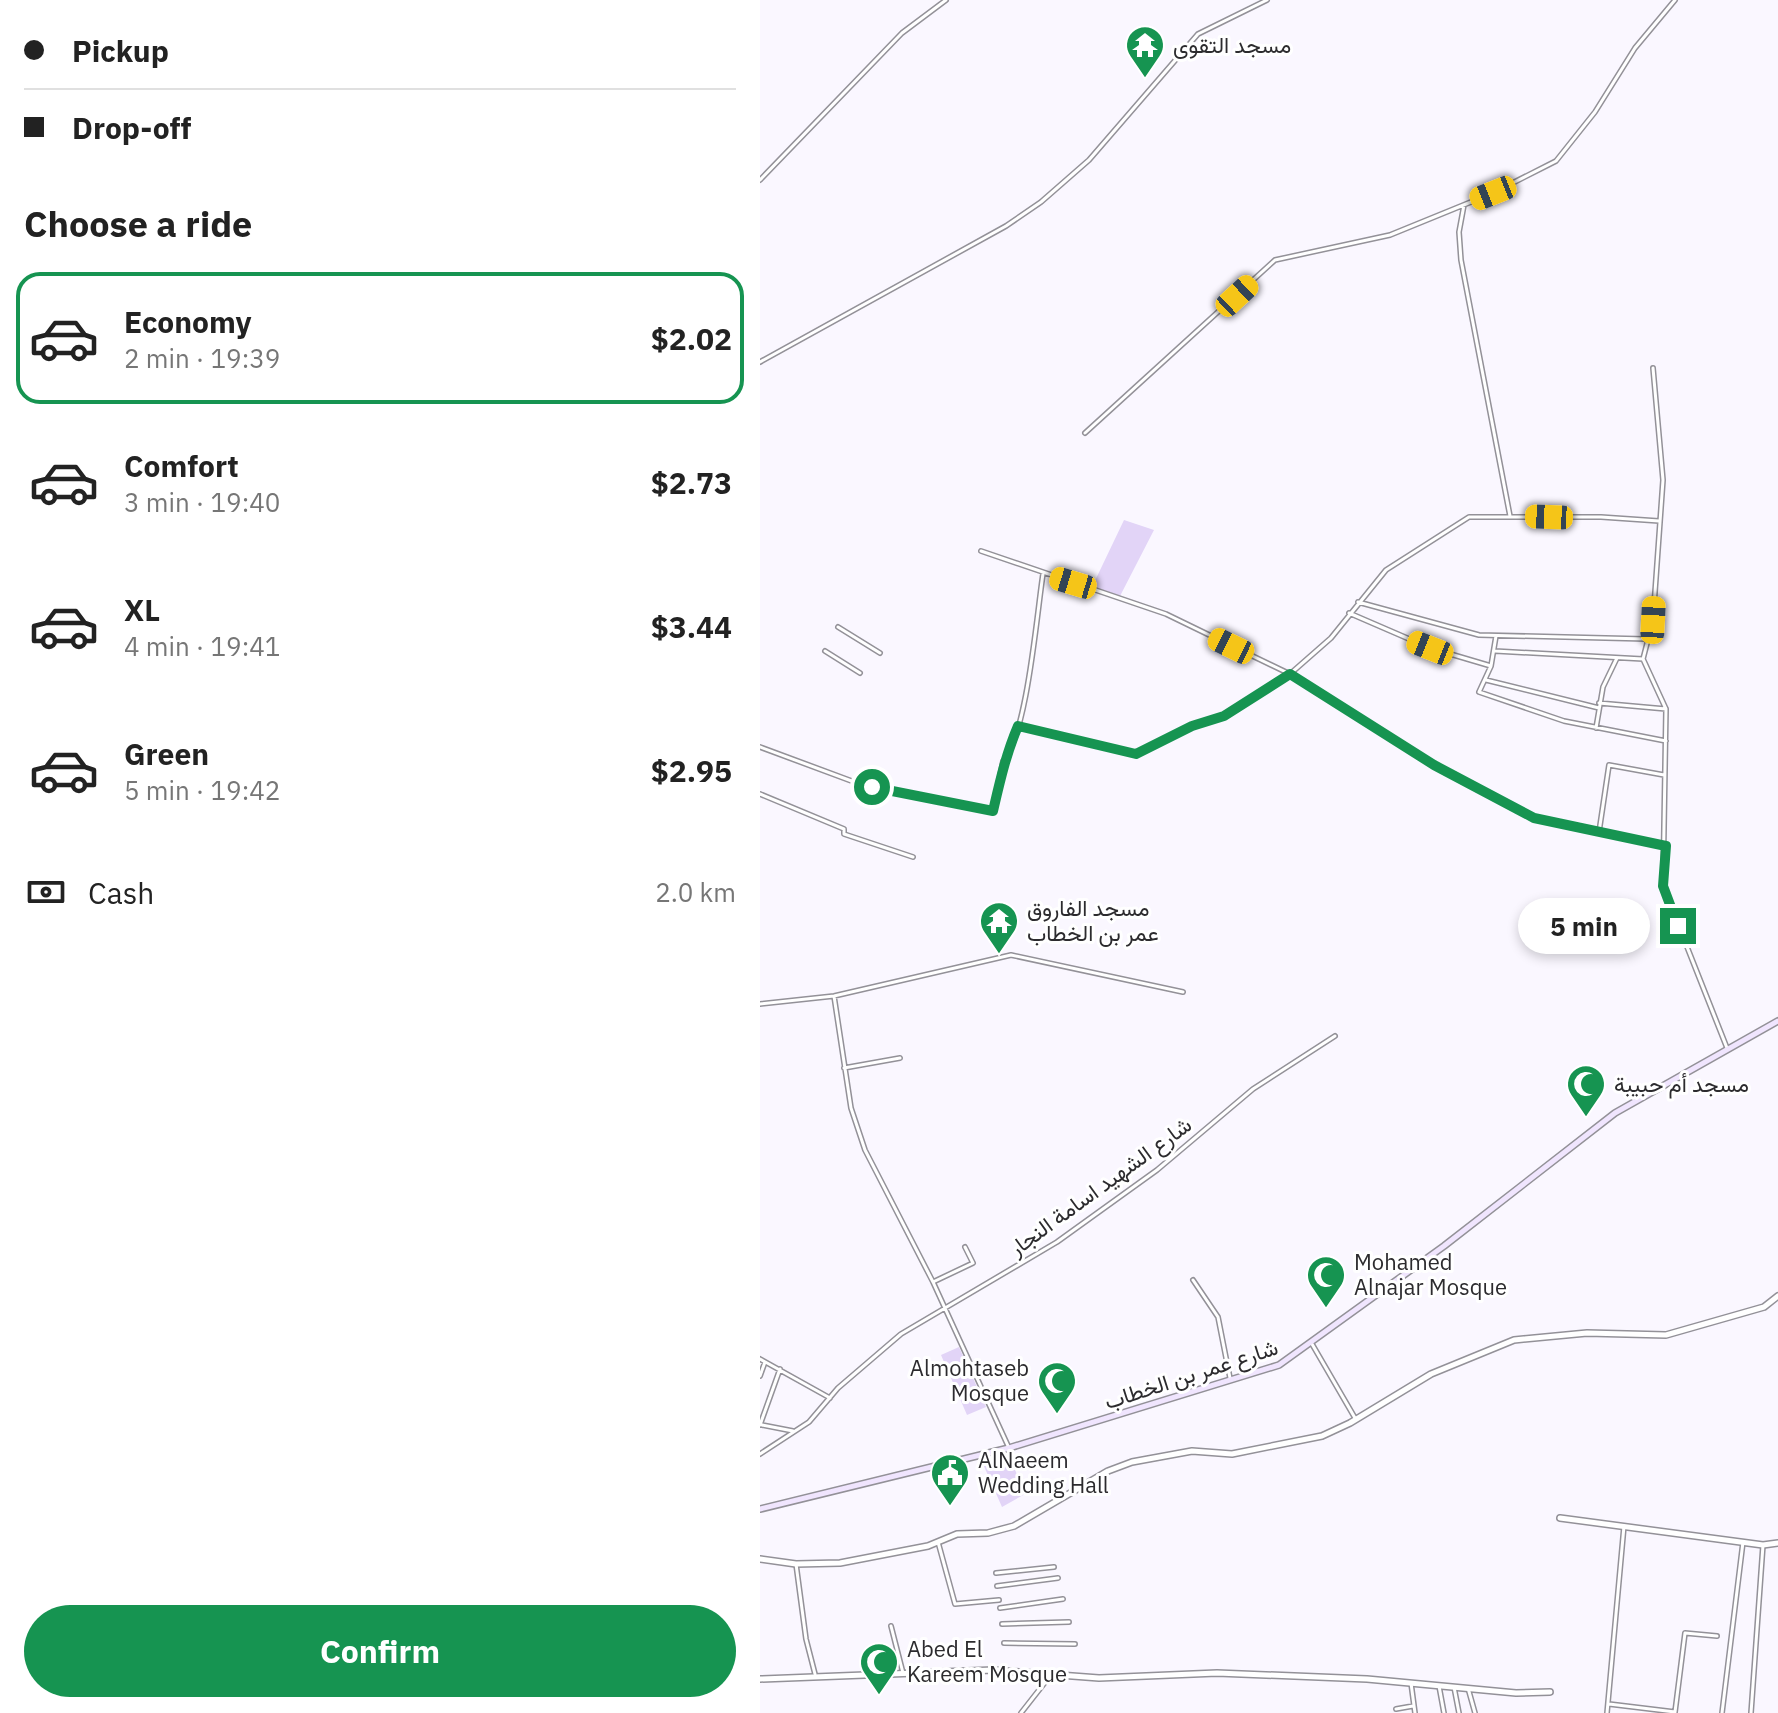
<!DOCTYPE html>
<html lang="en">
<head>
<meta charset="utf-8">
<style>
	:root { --surface:#fff; --page:#f6f6f6; --text:#222; --muted:#767676; --line:#e0e0e0; --accent:#169451 }
	body { margin:0; font-family:"IBM Plex Sans",Vazirmatn,sans-serif; background:var(--page); color:var(--text); height:100vh; display:flex; flex-direction:column; font-size:30px; white-space:nowrap }
	* { box-sizing:border-box; margin:0 }
	p { font-size:26px; color:var(--muted) }
	.icon { flex:none; width:44px; height:44px; fill:none; stroke:currentColor; stroke-width:2; stroke-linecap:round; stroke-linejoin:round }
	.map { position:relative; flex:1; overflow:hidden }
	.details { display:flex; flex-direction:column; background:var(--surface); width:760px }
	.details>* { flex:none }
	.hud { display:grid; align-content:center; height:176px; padding:0 24px; background:var(--surface) }
	.end { position:absolute; width:36px; height:36px; margin:-18px; border:10px solid #169451; background:#fff; box-shadow:0 0 0 4px #fff }
	.from { border-radius:50% }
	.bubble { position:absolute; height:56px; border-radius:28px; background:var(--surface); box-shadow:0 4px 12px #0003; font-size:26px; font-weight:700; line-height:56px; text-align:center }
	.car { position:absolute; width:24px; height:48px; margin:-24px -12px; border-radius:10px; box-shadow:0 0 6px 2px #0007; background:linear-gradient(#f5c518 24%,#345 0 40%,#f5c518 0 76%,#345 0 86%,#f5c518 0) }
	.hud b { display:flex; align-items:center; gap:28px; height:76px; font-size:30px }
	.hud b+b { border-top:2px solid var(--line) }
	.hud i { width:20px; height:20px; background:var(--text) }
	ul { padding:0; list-style:none }
	li { display:flex; align-items:center; gap:24px; height:132px; margin:0 16px 12px; padding:0 8px; border:4px solid transparent; border-radius:24px }
	li div { flex:1 }
	li b { display:block; font-size:30px }
	li em { font-style:normal; font-weight:700 }
	li.active { border-color:var(--accent) }
	li>.icon { width:72px; height:72px; stroke-width:1.5 }
	h2 { padding:0 24px; font-size:36px; line-height:96px }
	.pay { display:flex; align-items:center; gap:20px; height:88px; padding:0 24px; font-size:30px }
	.pay p { margin-inline-start:auto }
	.primary-button { display:flex; gap:16px; margin-top:auto; padding:16px 24px }
	.primary-button a { flex:1; height:92px; border-radius:48px; background:var(--accent); color:#fff; font-size:32px; font-weight:700; line-height:92px; text-align:center }
	main { display:flex; flex:1; min-height:0 }
	.map>svg:first-child { display:block }
	.green { fill:#e2d4f7 }
	.lines { fill:none; stroke-linecap:round; stroke-linejoin:round }
	.minor-casing { stroke:#939198; stroke-width:6 }
	.tertiary-casing { stroke:#939198; stroke-width:8 }
	.secondary-casing { stroke:#939198; stroke-width:8 }
	.minor { stroke:#fff; stroke-width:3 }
	.tertiary { stroke:#fff; stroke-width:5 }
	.secondary { stroke:#f0e5fe; stroke-width:5 }
	.route { stroke:#169451; stroke-width:10 }
	.labels { text-anchor:middle; stroke-width:6; stroke-linejoin:round; paint-order:stroke }
	.poi-label { font-size:22px; fill:#2c2b2e; stroke:#fff; text-anchor:start }
	.street-label { font-size:22px; fill:#2c2b2e; stroke:#fff }
</style>
</head>
<body>
<main>
<section class="details">
<div class="hud">
<b><i class="from"></i>Pickup</b>
<b><i></i>Drop-off</b>
</div>
<h2>Choose a ride</h2>
<ul>
<li class="active"><svg class="icon" aria-label="car" viewBox="0 0 24 24"><path d="M5 17H2v-5l4-1 3-4h7l3 4 3 1v5h-3M9 17h6M6 11h13"/><circle cx="7" cy="17" r="2"/><circle cx="17" cy="17" r="2"/></svg><div><b>Economy</b><p>2 min · 19:39</p></div><em>$2.02</em></li>
<li><svg class="icon" aria-label="car" viewBox="0 0 24 24"><path d="M5 17H2v-5l4-1 3-4h7l3 4 3 1v5h-3M9 17h6M6 11h13"/><circle cx="7" cy="17" r="2"/><circle cx="17" cy="17" r="2"/></svg><div><b>Comfort</b><p>3 min · 19:40</p></div><em>$2.73</em></li>
<li><svg class="icon" aria-label="car" viewBox="0 0 24 24"><path d="M5 17H2v-5l4-1 3-4h7l3 4 3 1v5h-3M9 17h6M6 11h13"/><circle cx="7" cy="17" r="2"/><circle cx="17" cy="17" r="2"/></svg><div><b>XL</b><p>4 min · 19:41</p></div><em>$3.44</em></li>
<li><svg class="icon" aria-label="car" viewBox="0 0 24 24"><path d="M5 17H2v-5l4-1 3-4h7l3 4 3 1v5h-3M9 17h6M6 11h13"/><circle cx="7" cy="17" r="2"/><circle cx="17" cy="17" r="2"/></svg><div><b>Green</b><p>5 min · 19:42</p></div><em>$2.95</em></li>
</ul>
<div class="pay"><svg class="icon" aria-label="cash" viewBox="0 0 24 24"><path d="M3 7h18v10H3z"/><circle cx="12" cy="12" r="2"/></svg>Cash<p>2.0 km</p></div>
<div class="primary-button"><a>Confirm</a></div>
</section>
<div class="map">
<svg width="1018" height="1713" viewBox="0 0 1018 1713">
	<rect width="100%" height="100%" fill="#faf7ff"/>
	<!-- green -->
	<path class="green" d="M 364,520 L 394,530 L 359,598 L 332,587 Z
		M 199,1347 L 226,1407 L 207,1415 L 181,1355 Z
		M 249,1455 L 265,1494 L 242,1507 L 223,1464 Z"/>
	<g class="lines">
		<defs>
			<path id="minor" d="M 0,180 L 142,33 L 186,0
				M 704,205 L 699,232 L 701,260 L 750,516
				M 0,362 L 246,226 L 281,202 L 329,160 L 438,34 L 507,0
				M 893,368 L 903,480 L 893,620 L 883,659 L 906,709 L 903,886 L 967,1048
				M 325,433 L 515,260 L 630,235 L 733,193 L 796,161 L 835,112 L 875,48 L 915,0
				M 221,551 L 406,614 L 476,648 L 530,674 L 674,765 L 774,818 L 906,846
				M 598,602 L 719,635 L 886,639
				M 589,613 L 670,648 L 731,666
				M 78,627 L 120,653
				M 736,636 L 731,666 L 719,692 L 804,721 L 906,741
				M 65,651 L 100,673
				M 735,651 L 883,659
				M 726,680 L 839,708
				M 839,703 L 906,709
				M 258,726 L 376,754 L 432,726 L 464,716 L 530,674 L 571,638 L 626,570 L 709,517 L 841,517 L 899,521
				M 836,728 L 843,687 L 857,658
				M 0,747 L 97,783 L 233,811 L 243,761 C 267,736 277,612 283,574
				M 0,794 L 84,829 L 84,834 L 153,857
				M 839,832 L 849,765 L 904,775
				M 74,996 L 91,1108 L 105,1150 L 173,1282 L 249,1448
				M 0,1004 L 74,996 L 251,955 L 423,992
				M 84,1068 L 140,1058
				M 433,1280 L 458,1317 L 470,1378
				M 173,1282 L 213,1263 L 205,1247
				M 552,1344 L 595,1418
				M 0,1359 L 70,1398
				M 0,1376 L 5,1362
				M 0,1425 L 20,1369
				M 2,1425 L 33,1431
				M 0,1454 L 49,1422 L 78,1388 L 141,1334 L 297,1242 L 397,1170 L 493,1089 L 575,1036
				M 178,1542 L 195,1604 L 239,1600
				M 36,1564 L 46,1639 L 55,1674
				M 236,1573 L 294,1567
				M 237,1586 L 298,1578
				M 240,1608 L 303,1599
				M 242,1624 L 309,1622
				M 131,1626 L 143,1673
				M 244,1643 L 315,1644
				M 651,1683 L 655,1713
				M 679,1686 L 684,1713
				M 694,1687 L 699,1713
				M 708,1688 L 715,1713
				M 849,1704 L 915,1712 L 925,1633 L 957,1636
				M 636,1709 L 653,1706
				M 261,1713 L 290,1676
				M 847,1713 L 864,1526
				M 962,1713 L 983,1542
				M 991,1713 L 1003,1545"/>
			<path id="tertiary" d="M 800,1518 L 1003,1545 L 1018,1543
				M 0,1559 L 36,1564 L 80,1563 L 168,1546 L 197,1534 L 228,1533 L 254,1526 L 348,1471 L 372,1462 L 432,1451 L 472,1454 L 562,1436 L 590,1423 L 671,1374 L 754,1340 L 827,1333 L 906,1335 L 1004,1307 L 1018,1296
				M 0,1679 L 233,1670 L 339,1678 L 457,1673 L 607,1679 L 756,1693 L 790,1692"/>
			<path id="secondary" d="M 0,1509 L 249,1448 L 519,1365 L 684,1246 L 855,1113 L 1018,1021"/>
		</defs>
		<!-- minor casing -->
		<use href="#minor" class="minor-casing"/>
		<!-- tertiary casing -->
		<use href="#tertiary" class="tertiary-casing"/>
		<!-- secondary casing -->
		<use href="#secondary" class="secondary-casing"/>
		<!-- minor -->
		<use href="#minor" class="minor"/>
		<!-- tertiary -->
		<use href="#tertiary" class="tertiary"/>
		<!-- secondary -->
		<use href="#secondary" class="secondary"/>
	</g>
	<g class="lines">
		<!-- route -->
		<path class="route" d="M 112,787 L 233,811 C 240,781 246,754 258,726 L 376,754 L 432,726 L 464,716 L 530,674 L 674,765 L 774,818 L 906,846 L 903,886 L 918,926"/>
	</g>
	<!-- icons -->
	<defs>
		<symbol id="temple-pin" viewBox="-11 -11 22 30"><path d="M0 17L-7.5 6A9.5 9.5 0 1 1 7.5 6Z" fill="#169451" stroke="#fff"/><path d="M0-6L5-2H3V0L6.5 2.5H4V6H1.5V3h-3V6H-4V2.5H-6.5L-3 0V-2H-5Z" fill="#fff"/></symbol>
		<symbol id="mosque-pin" viewBox="-11 -11 22 30"><path d="M0 17L-7.5 6A9.5 9.5 0 1 1 7.5 6Z" fill="#169451" stroke="#fff"/><path d="M3.5-4.9A6 6 0 1 0 3.5 4.9A5 5 0 1 1 3.5-4.9Z" fill="#fff"/></symbol>
		<symbol id="civic-pin" viewBox="-11 -11 22 30"><path d="M0 17L-7.5 6A9.5 9.5 0 1 1 7.5 6Z" fill="#169451" stroke="#fff"/><path d="M-.6-6.5H3V-4.5H.6V-3L4-1V1h2V6H-6V1h2V-1L-.6-3ZM-1.2 2.5V6h2.4V2.5Z" fill="#fff"/></symbol>
	</defs>
	<g fill-rule="evenodd">
		<use href="#temple-pin" x="363" y="23" width="44" height="60"/>
		<use href="#temple-pin" x="217" y="899" width="44" height="60"/>
		<use href="#mosque-pin" x="804" y="1062" width="44" height="60"/>
		<use href="#mosque-pin" x="544" y="1253" width="44" height="60"/>
		<use href="#mosque-pin" x="275" y="1359" width="44" height="60"/>
		<use href="#civic-pin" x="168" y="1451" width="44" height="60"/>
		<use href="#mosque-pin" x="97" y="1640" width="44" height="60"/>
	</g>
	<g class="labels">
		<!-- poi labels -->
		<g class="poi-label">
			<text x="413" y="53">مسجد التقوى</text>
			<text x="267" y="916">مسجد الفاروق<tspan x="267" dy="25">عمر بن الخطاب</tspan></text>
			<text x="854" y="1092">مسجد أم حبيبة</text>
			<text x="594" y="1270">Mohamed<tspan x="594" dy="25">Alnajar Mosque</tspan></text>
			<text x="269" y="1376" text-anchor="end">Almohtaseb<tspan x="269" dy="25">Mosque</tspan></text>
			<text x="218" y="1468">AlNaeem<tspan x="218" dy="25">Wedding Hall</tspan></text>
			<text x="147" y="1657">Abed El<tspan x="147" dy="25">Kareem Mosque</tspan></text>
		</g>
		<!-- street labels -->
		<g class="street-label">
			<text transform="translate(340 1186) rotate(-36)" y="8">شارع الشهيد اسامة النجار</text>
			<text transform="translate(431 1374) rotate(-18)" y="8">شارع عمر بن الخطاب</text>
		</g>
	</g>
</svg>
<i class="end from" style="left:112px;top:787px"></i>
<i class="end" style="left:918px;top:926px"></i>
<div class="bubble" style="left:758px;top:898px;width:132px">5 min</div>
<i class="car" style="left:733px;top:193px;rotate:248deg"></i>
<i class="car" style="left:477px;top:296px;rotate:47deg"></i>
<i class="car" style="left:789px;top:517px;rotate:272deg"></i>
<i class="car" style="left:313px;top:583px;rotate:287deg"></i>
<i class="car" style="left:893px;top:620px;rotate:3deg"></i>
<i class="car" style="left:471px;top:646px;rotate:296deg"></i>
<i class="car" style="left:670px;top:648px;rotate:292deg"></i>
</div>
</main>
</body>
</html>
